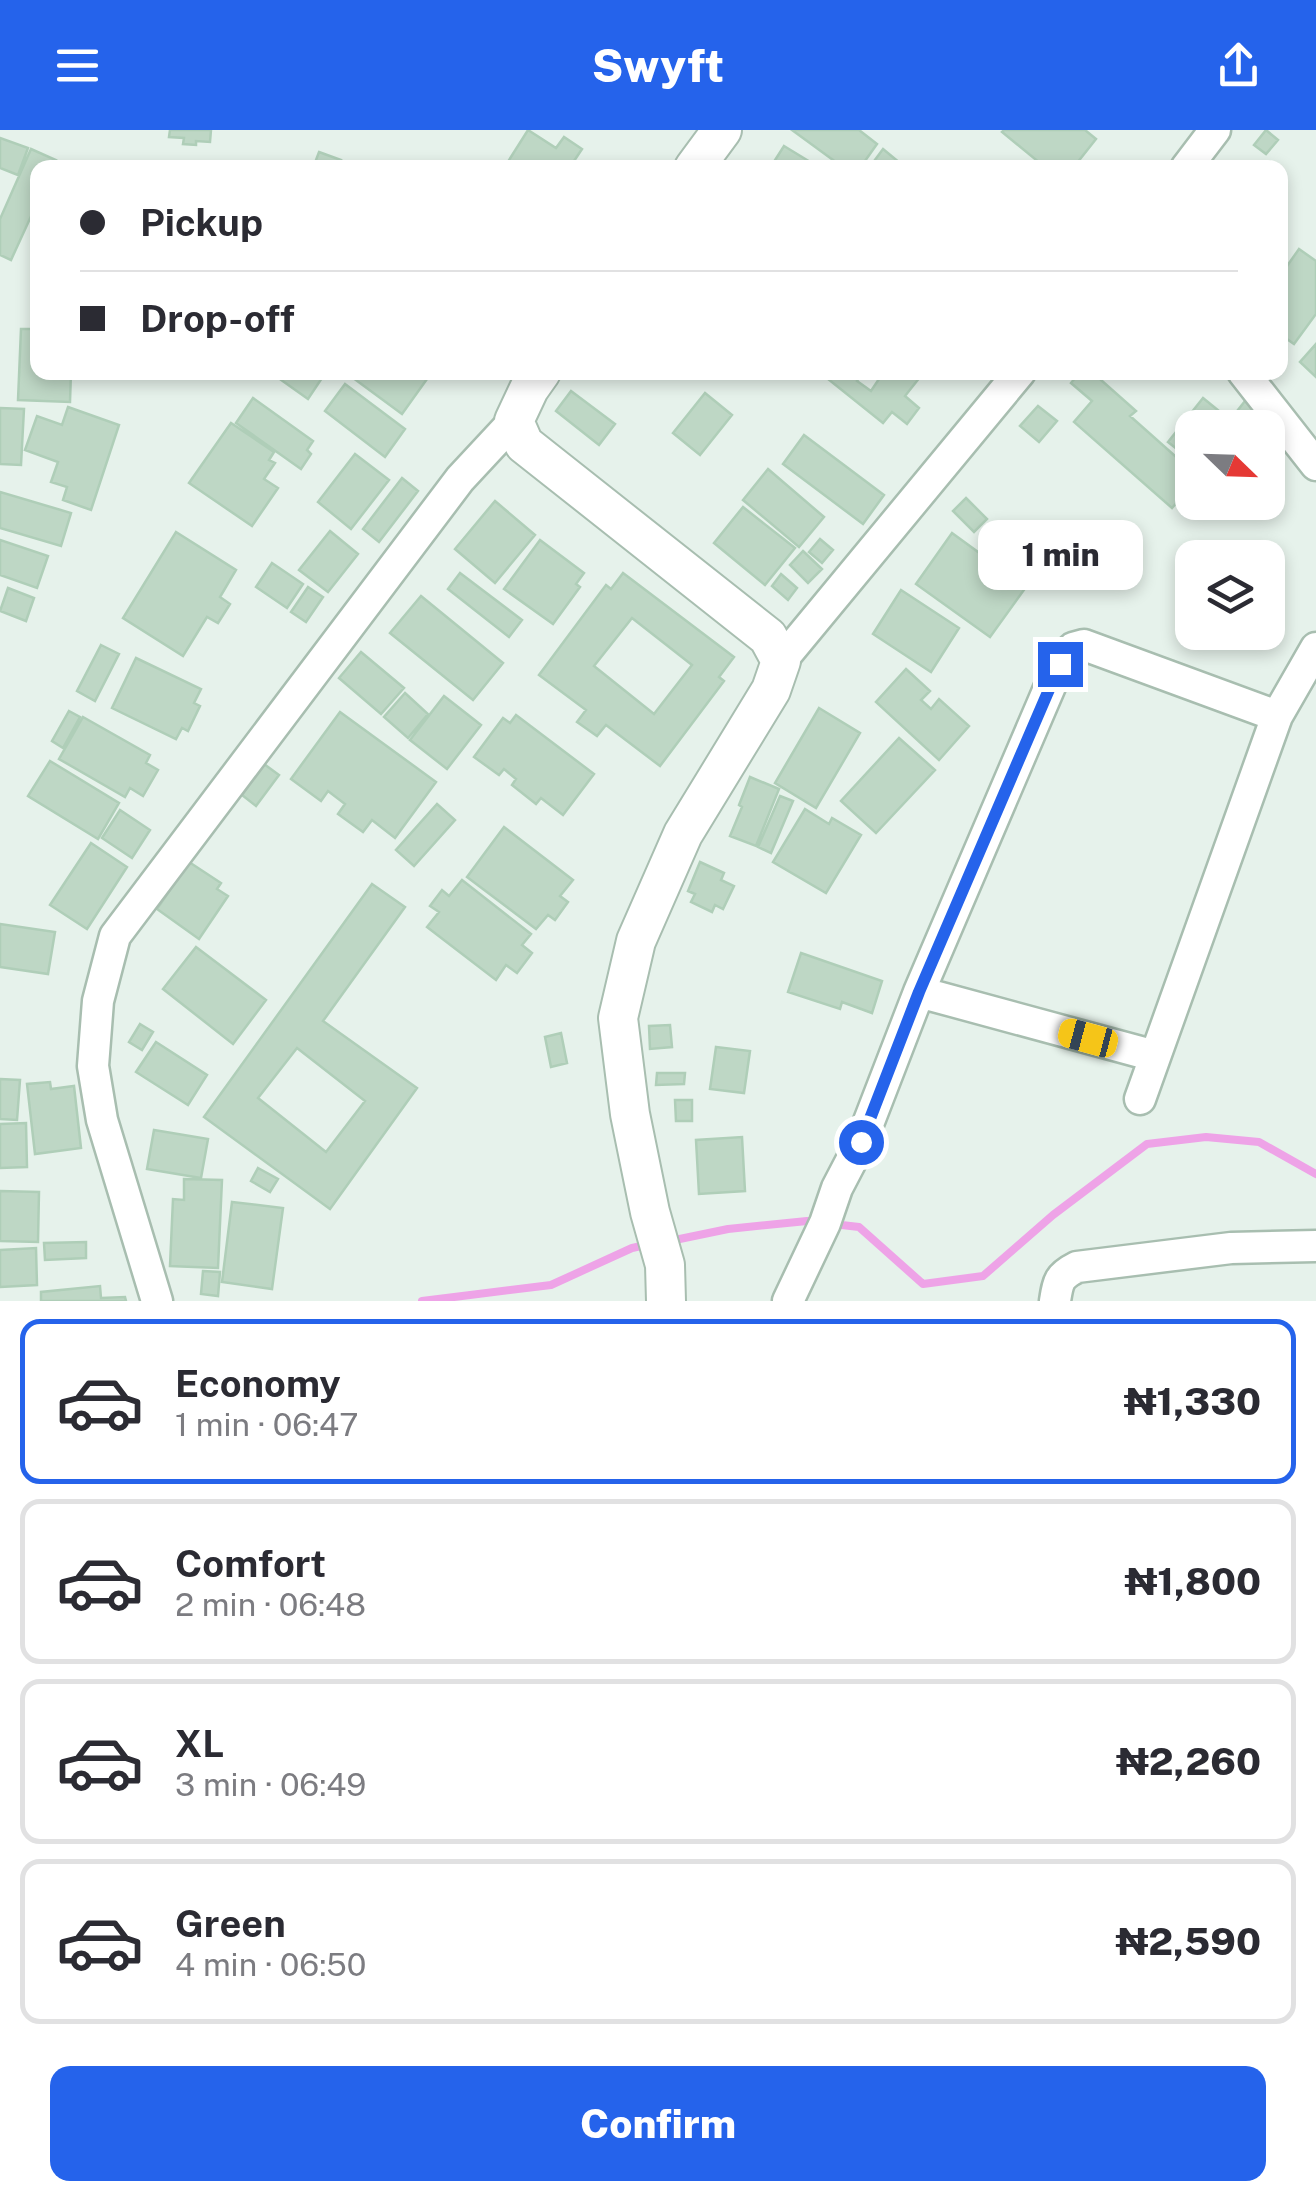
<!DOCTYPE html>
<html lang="en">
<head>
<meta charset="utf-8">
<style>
	:root { --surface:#fff; --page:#f7f7f7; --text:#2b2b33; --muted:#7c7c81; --line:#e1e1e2; --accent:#2563eb }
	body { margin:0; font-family:"Public Sans",sans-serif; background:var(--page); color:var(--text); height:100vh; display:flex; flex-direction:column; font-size:38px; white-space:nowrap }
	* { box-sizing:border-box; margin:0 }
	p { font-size:32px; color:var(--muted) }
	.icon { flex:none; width:55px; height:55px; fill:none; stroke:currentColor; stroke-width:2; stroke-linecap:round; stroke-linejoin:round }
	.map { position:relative; height:1171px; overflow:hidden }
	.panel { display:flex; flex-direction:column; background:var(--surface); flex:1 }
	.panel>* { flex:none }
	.top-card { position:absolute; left:30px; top:30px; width:1258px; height:220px; border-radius:20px; box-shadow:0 5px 15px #0003; display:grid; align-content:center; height:220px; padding:0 50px; background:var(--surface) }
	.needle { width:65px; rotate:113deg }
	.fabs { position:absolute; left:1175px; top:280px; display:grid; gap:20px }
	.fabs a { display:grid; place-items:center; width:110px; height:110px; border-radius:20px; background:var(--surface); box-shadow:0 5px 15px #0003; font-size:50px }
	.end { position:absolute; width:45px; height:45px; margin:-22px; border:12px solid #2563eb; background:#fff; box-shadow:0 0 0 5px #fff }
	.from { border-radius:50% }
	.bubble { position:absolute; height:70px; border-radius:20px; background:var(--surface); box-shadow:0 5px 15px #0003; font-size:32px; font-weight:800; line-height:70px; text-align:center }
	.car { position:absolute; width:30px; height:60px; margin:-30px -15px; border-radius:12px; box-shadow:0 0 8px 2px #0007; background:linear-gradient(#f5c518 24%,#345 0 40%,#f5c518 0 76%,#345 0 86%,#f5c518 0) }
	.top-card b { display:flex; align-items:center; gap:35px; height:95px; font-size:38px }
	.top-card b+b { border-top:2px solid var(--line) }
	.top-card i { width:25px; height:25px; background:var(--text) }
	ul { padding:18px 0 0; list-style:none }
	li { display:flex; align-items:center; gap:30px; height:165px; margin:0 20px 15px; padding:0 30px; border:5px solid var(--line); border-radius:20px }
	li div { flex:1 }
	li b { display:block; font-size:38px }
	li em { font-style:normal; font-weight:800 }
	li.active { border-color:var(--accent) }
	li>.icon { width:90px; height:90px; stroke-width:1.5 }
	.button { display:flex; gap:20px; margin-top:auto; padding:20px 50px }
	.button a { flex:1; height:115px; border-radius:20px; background:var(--accent); color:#fff; font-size:40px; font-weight:800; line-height:115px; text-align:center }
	header { display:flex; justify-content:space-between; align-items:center; height:130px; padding:0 50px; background:var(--accent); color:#fff; font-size:45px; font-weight:800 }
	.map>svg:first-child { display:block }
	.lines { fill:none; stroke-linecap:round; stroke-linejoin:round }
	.stream { stroke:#eea3e7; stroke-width:8 }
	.building { fill:#bed7c5; stroke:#afceb8; stroke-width:2.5; fill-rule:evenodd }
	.minor-casing { stroke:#a8beb0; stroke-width:35 }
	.tertiary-casing { stroke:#a8beb0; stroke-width:42 }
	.minor { stroke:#fff; stroke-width:30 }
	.tertiary { stroke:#fff; stroke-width:38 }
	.route { stroke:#2563eb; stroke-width:12 }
</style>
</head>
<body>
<header><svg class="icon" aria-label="menu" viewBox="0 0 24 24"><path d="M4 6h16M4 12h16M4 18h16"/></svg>Swyft<svg class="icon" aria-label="share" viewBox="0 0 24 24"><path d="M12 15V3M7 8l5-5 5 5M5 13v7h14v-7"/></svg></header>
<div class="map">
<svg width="1316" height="1171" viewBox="0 0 1316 1171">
	<rect width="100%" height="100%" fill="#e6f2eb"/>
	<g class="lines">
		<!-- stream -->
		<path class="stream" d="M 833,1094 L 859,1097 L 923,1154 L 983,1146 L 1053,1085 L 1147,1014 L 1206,1007 L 1259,1012 L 1316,1044
			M 670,1111 L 728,1099 L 807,1091 L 819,1093
			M 422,1171 L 551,1155 L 632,1118 L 646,1115"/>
	</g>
	<!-- building -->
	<path class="building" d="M 170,0 L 211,0 L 210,12 L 196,11 L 196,15 L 183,14 L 184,8 L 169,7 Z
		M 528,0 L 556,18 L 564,7 L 582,19 L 572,34 L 577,38 L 504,38 Z
		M 792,0 L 859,0 L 877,14 L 860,38 L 844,38 Z
		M 1004,0 L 1085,0 L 1096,9 L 1073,38 L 1066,33 L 1062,38 L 1046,38 L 1002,2 Z
		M 1266,0 L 1278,10 L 1266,24 L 1254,15 Z
		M 0,8 L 28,18 L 18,45 L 0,38 Z
		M 784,16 L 820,38 L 770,38 Z
		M 31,19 L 56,30 L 52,38 L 38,38 L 38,71 L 11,130 L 0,125 L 0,89 Z
		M 883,19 L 906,38 L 869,38 Z
		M 319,22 L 341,30 L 338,38 L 313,38 Z
		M 1299,119 L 1316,131 L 1316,184 L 1294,214 L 1280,204 L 1280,146 Z
		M 21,199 L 38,199 L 38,242 L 71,242 L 70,272 L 18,270 Z
		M 1316,214 L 1316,247 L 1300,232 Z
		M 270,242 L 326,242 L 308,269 Z
		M 345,242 L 432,242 L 402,284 Z
		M 832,242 L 863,242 L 857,251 L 871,261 L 879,249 L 870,242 L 924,242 L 905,266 L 919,278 L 907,294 L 892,282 L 883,293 L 828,249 Z
		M 1080,242 L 1092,242 L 1136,281 L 1130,286 L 1192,341 L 1192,355 L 1172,378 L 1074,292 L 1092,271 L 1071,253 Z
		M 345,254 L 405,299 L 385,327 L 325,281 Z
		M 571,261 L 615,294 L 599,315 L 556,281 Z
		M 705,263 L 732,285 L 700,325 L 673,303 Z
		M 253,268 L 313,311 L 307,320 L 311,324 L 301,339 L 236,293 Z
		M 1203,268 L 1230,290 L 1245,271 L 1257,281 L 1244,298 L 1192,298 L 1192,331 L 1168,312 Z
		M 1038,276 L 1057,291 L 1039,312 L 1020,296 Z
		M 68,277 L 119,295 L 91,380 L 63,370 L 67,357 L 51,352 L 58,332 L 25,320 L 37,286 L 62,295 Z
		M 0,278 L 24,279 L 21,335 L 0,334 Z
		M 231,293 L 274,322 L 269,330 L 275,333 L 264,349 L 278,358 L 252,396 L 189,353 Z
		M 804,305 L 884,365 L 863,394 L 783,334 Z
		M 355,324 L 389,350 L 351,399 L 318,372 Z
		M 768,339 L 824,387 L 799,417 L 743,370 Z
		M 402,348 L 418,361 L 379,412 L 363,399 Z
		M 0,362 L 71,383 L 61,416 L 0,398 Z
		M 966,368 L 987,389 L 974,402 L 953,381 Z
		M 495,371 L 535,405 L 495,453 L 455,419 Z
		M 743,377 L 795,418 L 765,455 L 714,413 Z
		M 330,401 L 358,424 L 328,462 L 299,440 Z
		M 176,402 L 236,440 L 220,467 L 230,474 L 218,493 L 207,487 L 183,526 L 123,488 Z
		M 952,403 L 1026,457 L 990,507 L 916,454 Z
		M 820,409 L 833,420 L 822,433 L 809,422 Z
		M 0,410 L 48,426 L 37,458 L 0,445 Z
		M 540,410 L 584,443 L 576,454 L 580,457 L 553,494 L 504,459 Z
		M 803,421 L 822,439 L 808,453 L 790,435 Z
		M 272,433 L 303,454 L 287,478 L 256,457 Z
		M 460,443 L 522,490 L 509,507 L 448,459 Z
		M 623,443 L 734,527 L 719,547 L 724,551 L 660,636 L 606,595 L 597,606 L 577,592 L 586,580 L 539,545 L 606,455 L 611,459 ZM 632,488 L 692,535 L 654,584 L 594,536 Z
		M 781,444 L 797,458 L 788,470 L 772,456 Z
		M 308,457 L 323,467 L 306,492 L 291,482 Z
		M 8,458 L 34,468 L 26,491 L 0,481 Z
		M 901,460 L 959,498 L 931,542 L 873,504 Z
		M 421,466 L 503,533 L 473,570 L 390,503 Z
		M 101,515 L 119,524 L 95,571 L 77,561 Z
		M 361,522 L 404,558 L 381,584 L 339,548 Z
		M 136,528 L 201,559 L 194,573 L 200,576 L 188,601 L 182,598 L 176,609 L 112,578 Z
		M 906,539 L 930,561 L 921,570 L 931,579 L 939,569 L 969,596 L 939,630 L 876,572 Z
		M 405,563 L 428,584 L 408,608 L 384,587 Z
		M 444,566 L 481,595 L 447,639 L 410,610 Z
		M 819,578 L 860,603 L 816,678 L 775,653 Z
		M 69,581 L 80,587 L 63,618 L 52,611 Z
		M 340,582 L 436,652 L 395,708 L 372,690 L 363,702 L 338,684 L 345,674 L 328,661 L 321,671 L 291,649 Z
		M 516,585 L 594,644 L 563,685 L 541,668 L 536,674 L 512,655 L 516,649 L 504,639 L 499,645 L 474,627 L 503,588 L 510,593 Z
		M 83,587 L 150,625 L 146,633 L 158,640 L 143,666 L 130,658 L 125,667 L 59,629 Z
		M 899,608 L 935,640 L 876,703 L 841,671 Z
		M 50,631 L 119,673 L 98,709 L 28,666 Z
		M 264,634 L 279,645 L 256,676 L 242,665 Z
		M 750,647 L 779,659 L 756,716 L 730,706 L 742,677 L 739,675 Z
		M 780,666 L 793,671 L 771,723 L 758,717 Z
		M 437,674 L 455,690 L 414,736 L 396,720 Z
		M 805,679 L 829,694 L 832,688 L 861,705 L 826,763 L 773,732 Z
		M 120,680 L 150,700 L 132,728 L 102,708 Z
		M 504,697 L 573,750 L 560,766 L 568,772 L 555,790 L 548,785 L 536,799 L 467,747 Z
		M 91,713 L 127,737 L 87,799 L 50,775 Z
		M 189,732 L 221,753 L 217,759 L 228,766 L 199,809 L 157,779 Z
		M 700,732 L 724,743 L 721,750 L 734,756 L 723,779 L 715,775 L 712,782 L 691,772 L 695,764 L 688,761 Z
		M 462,750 L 531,804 L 522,815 L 532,823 L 517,843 L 506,835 L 496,850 L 427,797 L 439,782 L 430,776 L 442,760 L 449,766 Z
		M 372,754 L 405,777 L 323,891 L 417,958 L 330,1079 L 204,987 ZM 297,918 L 365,971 L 326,1022 L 258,968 Z
		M 0,794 L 55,802 L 48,844 L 0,837 Z
		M 196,817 L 266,870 L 233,914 L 163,859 Z
		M 801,823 L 882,851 L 872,883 L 842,872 L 840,879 L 788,862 Z
		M 140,894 L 153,902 L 142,920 L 129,912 Z
		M 670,895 L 672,917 L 650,919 L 649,896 Z
		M 561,903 L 567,933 L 551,937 L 545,907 Z
		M 156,912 L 207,945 L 188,975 L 136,942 Z
		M 716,917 L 750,921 L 744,963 L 710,959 Z
		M 657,943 L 685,943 L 684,954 L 656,955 Z
		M 0,949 L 20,950 L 17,990 L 0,989 Z
		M 50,952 L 51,959 L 74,956 L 81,1018 L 35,1024 L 27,954 Z
		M 675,970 L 692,970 L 692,991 L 676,991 Z
		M 26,993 L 27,1037 L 0,1038 L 0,994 Z
		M 154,1000 L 208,1009 L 201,1048 L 147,1039 Z
		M 742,1007 L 745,1061 L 699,1064 L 696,1010 Z
		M 258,1038 L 278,1049 L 270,1062 L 251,1051 Z
		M 184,1049 L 222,1050 L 218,1138 L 170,1136 L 173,1069 L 184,1070 Z
		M 0,1061 L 39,1062 L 38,1112 L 0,1111 Z
		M 232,1072 L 283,1078 L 272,1159 L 222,1152 Z
		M 86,1112 L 86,1128 L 45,1130 L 44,1113 Z
		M 36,1118 L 37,1155 L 0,1157 L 0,1120 Z
		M 203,1141 L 220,1142 L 218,1166 L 201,1164 Z
		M 100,1156 L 101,1168 L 125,1167 L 126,1171 L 41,1171 L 41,1162 Z"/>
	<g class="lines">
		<defs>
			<path id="minor" d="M 1186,38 L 1215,0
				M 1243,242 L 1316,335
				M 781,531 L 1020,242
				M 919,862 L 1155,926
				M 1140,969 L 1277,586 L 1316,518
				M 157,1171 L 102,990 L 93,936 L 98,871 L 115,806 L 460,349 L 514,291
				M 788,1171 L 825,1093 L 837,1058 L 861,1012 L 919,862 L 1060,533 L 1073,518 L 1084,515 L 1277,586
				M 1055,1171 C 1058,1151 1059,1146 1077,1137 L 1231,1118 L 1316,1116"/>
			<path id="tertiary" d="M 694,38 L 722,0
				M 541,242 L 529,259 L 514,291 L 524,314 L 768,507 L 781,531 L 771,560 L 683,704 L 636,811 L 618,888 L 630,984 L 650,1082 L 665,1135 L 666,1171"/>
		</defs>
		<!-- minor casing -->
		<use href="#minor" class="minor-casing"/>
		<!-- tertiary casing -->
		<use href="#tertiary" class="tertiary-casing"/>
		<!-- minor -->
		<use href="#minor" class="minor"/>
		<!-- tertiary -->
		<use href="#tertiary" class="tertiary"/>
	</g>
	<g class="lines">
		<!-- route -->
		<path class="route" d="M 861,1012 L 919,862 L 1060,534"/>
	</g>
</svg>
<div class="fabs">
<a><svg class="needle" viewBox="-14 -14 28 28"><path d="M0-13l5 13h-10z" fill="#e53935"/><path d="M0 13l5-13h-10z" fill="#7c7c81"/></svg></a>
<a><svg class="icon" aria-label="layers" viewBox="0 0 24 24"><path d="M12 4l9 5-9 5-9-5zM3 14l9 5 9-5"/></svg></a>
</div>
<i class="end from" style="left:861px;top:1012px"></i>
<i class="end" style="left:1060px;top:534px"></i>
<div class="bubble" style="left:978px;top:390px;width:165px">1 min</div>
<i class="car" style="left:1088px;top:908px;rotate:285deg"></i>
<div class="top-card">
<b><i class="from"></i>Pickup</b>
<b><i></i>Drop-off</b>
</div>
</div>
<section class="panel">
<ul>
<li class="active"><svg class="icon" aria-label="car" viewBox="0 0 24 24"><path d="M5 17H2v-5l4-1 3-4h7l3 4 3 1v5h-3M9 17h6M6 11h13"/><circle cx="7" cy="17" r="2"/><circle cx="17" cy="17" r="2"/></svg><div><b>Economy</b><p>1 min · 06:47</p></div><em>₦1,330</em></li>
<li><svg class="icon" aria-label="car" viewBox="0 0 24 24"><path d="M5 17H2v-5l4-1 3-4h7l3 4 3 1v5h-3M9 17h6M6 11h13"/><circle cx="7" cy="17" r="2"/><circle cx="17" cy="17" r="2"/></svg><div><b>Comfort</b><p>2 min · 06:48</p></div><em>₦1,800</em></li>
<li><svg class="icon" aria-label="car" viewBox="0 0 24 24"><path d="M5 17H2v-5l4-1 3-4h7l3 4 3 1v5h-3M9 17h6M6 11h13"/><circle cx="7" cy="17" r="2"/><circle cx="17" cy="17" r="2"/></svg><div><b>XL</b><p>3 min · 06:49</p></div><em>₦2,260</em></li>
<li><svg class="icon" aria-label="car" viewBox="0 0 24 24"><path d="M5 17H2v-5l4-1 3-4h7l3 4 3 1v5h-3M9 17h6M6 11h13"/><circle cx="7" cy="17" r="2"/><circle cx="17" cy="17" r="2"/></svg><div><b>Green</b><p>4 min · 06:50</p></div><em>₦2,590</em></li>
</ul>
<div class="button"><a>Confirm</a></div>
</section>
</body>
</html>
